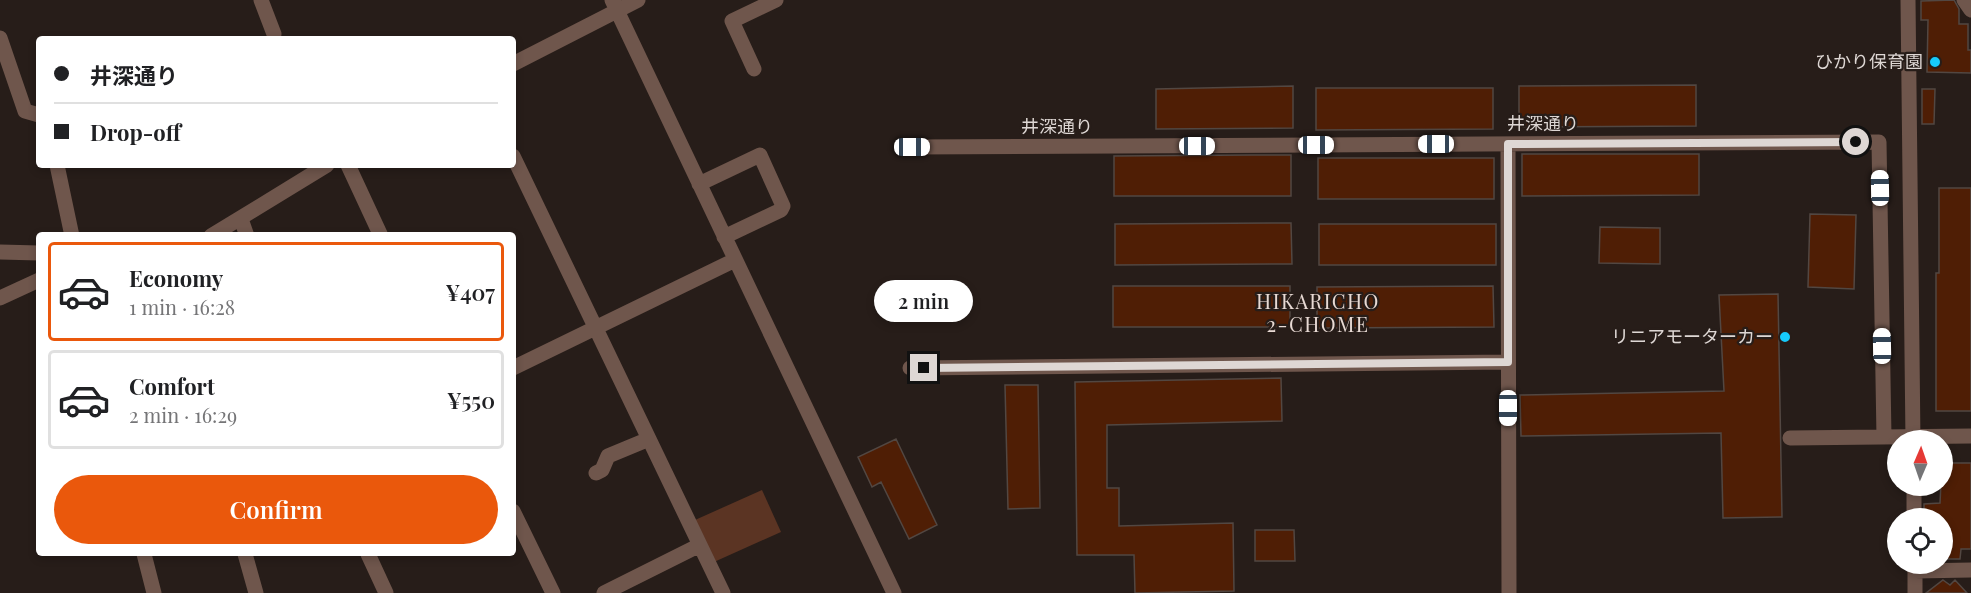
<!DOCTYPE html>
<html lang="en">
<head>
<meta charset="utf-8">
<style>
	:root { --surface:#fff; --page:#f2f2f2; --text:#202124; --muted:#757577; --line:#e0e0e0; --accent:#ea580c }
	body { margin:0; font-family:"Playfair Display","Noto Sans JP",serif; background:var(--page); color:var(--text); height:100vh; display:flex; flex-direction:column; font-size:22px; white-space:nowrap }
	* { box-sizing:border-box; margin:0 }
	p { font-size:20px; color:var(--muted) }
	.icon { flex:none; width:33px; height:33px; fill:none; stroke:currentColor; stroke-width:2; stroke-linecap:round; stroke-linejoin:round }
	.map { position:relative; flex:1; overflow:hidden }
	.details { position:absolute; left:36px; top:232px; width:480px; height:324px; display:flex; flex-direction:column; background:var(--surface); border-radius:6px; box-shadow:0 3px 9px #0003 }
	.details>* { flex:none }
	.hud { position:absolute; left:36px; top:36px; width:480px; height:132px; border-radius:6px; box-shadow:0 3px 9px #0003; display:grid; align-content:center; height:132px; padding:0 18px; background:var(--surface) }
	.needle { width:39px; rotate:2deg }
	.controls { position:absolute; left:1887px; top:430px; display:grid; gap:12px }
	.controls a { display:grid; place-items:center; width:66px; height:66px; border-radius:50%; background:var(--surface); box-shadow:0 3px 9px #0003; font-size:30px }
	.end { position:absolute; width:27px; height:27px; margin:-14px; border:8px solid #ded7d4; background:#111; box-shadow:0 0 0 3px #111 }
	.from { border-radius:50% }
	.bubble { position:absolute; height:42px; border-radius:21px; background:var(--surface); box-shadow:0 3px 9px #0003; font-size:20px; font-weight:600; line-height:42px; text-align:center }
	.car { position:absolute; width:18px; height:36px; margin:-18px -9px; border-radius:8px; box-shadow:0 0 4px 2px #0007; background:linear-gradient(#fff 24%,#345 0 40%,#fff 0 76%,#345 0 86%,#fff 0) }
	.hud b { display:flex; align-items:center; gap:21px; height:57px; font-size:22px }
	.hud b+b { border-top:2px solid var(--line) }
	.hud i { width:15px; height:15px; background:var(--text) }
	ul { padding:10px 0 0; list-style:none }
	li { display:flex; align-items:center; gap:18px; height:99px; margin:0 12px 9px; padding:0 6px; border:3px solid var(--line); border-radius:6px }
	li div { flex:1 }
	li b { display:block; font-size:22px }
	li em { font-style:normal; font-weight:600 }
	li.active { border-color:var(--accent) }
	li>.icon { width:54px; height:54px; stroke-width:1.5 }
	.action { display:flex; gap:12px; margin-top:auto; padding:12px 18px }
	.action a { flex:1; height:69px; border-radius:36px; background:var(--accent); color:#fff; font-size:24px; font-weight:600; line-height:69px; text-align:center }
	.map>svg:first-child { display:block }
	.green { fill:#5b3423 }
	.building { fill:#4f1e05; stroke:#524742; stroke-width:1.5 }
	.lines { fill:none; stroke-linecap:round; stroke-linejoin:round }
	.minor { stroke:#6f564c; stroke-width:15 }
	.route { stroke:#ded7d4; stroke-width:8 }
	.poi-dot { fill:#16cafb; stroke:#271d19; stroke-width:2 }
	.labels { text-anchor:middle; stroke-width:4.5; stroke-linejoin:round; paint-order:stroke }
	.poi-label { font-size:18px; fill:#ded7d4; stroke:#271d19; text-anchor:end }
	.street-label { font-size:18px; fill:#ded7d4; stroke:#271d19 }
	.neighbourhood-label { font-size:20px; letter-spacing:1.5px; fill:#e8dad4; stroke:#271d19 }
</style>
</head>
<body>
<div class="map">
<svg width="1971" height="593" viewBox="0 0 1971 593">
	<rect width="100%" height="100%" fill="#271d19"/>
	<!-- green -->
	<path class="green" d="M 762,490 L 781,532 L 714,562 L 695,520 Z"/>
	<!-- building -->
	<path class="building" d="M 1954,0 L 1959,9 L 1959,24 L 1968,24 L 1968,50 L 1971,50 L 1971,73 L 1927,72 L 1928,20 L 1921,20 L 1921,1 Z
		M 1696,85 L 1696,126 L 1519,127 L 1519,86 Z
		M 1293,86 L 1293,128 L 1156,129 L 1156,89 Z
		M 1316,88 L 1493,88 L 1493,129 L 1316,130 Z
		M 1922,89 L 1935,89 L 1934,124 L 1922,124 Z
		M 1522,154 L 1699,154 L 1699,195 L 1522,196 Z
		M 1251,155 L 1291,155 L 1291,196 L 1114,196 L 1114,156 Z
		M 1318,158 L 1494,158 L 1494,199 L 1318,199 Z
		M 1939,188 L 1971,188 L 1971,411 L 1936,411 L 1936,273 L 1939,273 Z
		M 1810,214 L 1856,215 L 1854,289 L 1808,287 Z
		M 1291,223 L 1292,264 L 1115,265 L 1115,224 Z
		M 1319,224 L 1496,224 L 1496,265 L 1319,265 Z
		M 1600,227 L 1660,228 L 1660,264 L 1599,263 Z
		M 1113,286 L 1290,286 L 1290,327 L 1113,327 Z
		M 1493,286 L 1494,327 L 1317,328 L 1317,287 Z
		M 1778,294 L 1782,517 L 1723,518 L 1721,433 L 1521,436 L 1520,395 L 1724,391 L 1719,295 Z
		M 1281,378 L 1282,421 L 1107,425 L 1107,488 L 1119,488 L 1119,526 L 1233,523 L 1234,591 L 1135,593 L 1134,555 L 1077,555 L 1075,382 Z
		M 1005,385 L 1038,385 L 1040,508 L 1008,509 Z
		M 896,439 L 937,525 L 909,539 L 881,482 L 872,487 L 858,457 Z
		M 1942,463 L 1971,463 L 1971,549 L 1961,549 L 1960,559 L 1942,559 L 1942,519 L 1924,519 L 1924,504 L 1940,503 Z
		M 1255,530 L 1294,530 L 1295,561 L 1255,561 Z
		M 1943,580 L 1950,585 L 1955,580 L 1967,593 L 1926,593 Z"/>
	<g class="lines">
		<!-- minor -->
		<path class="minor" d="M 261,0 L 274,34
			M 612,0 L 894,593
			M 1908,0 L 1913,441
			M 1964,0 L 1971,10
			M 0,38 L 25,111 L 39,115
			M 513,64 L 638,0
			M 754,69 L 732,21 L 776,0
			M 1508,144 L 1509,593
			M 912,147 L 1879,142 L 1884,437
			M 513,156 L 723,593
			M 57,165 L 72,236
			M 348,165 L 381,236
			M 699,184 L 760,155 L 783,206 L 781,210 L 724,237
			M 241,219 L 247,236
			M 211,236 L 327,165
			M 0,252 L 39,253
			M 0,298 L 39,280
			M 513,368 L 735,260
			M 910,368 L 1508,362
			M 1790,438 L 1971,436
			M 596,473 L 602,470 L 608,456 L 649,439
			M 1914,486 L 1914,519
			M 513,511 L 553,593
			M 144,554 L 154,593
			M 245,554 L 256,593
			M 368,554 L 386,593
			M 1915,564 L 1915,593
			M 1915,571 L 1971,570
			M 604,593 L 700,545"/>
	</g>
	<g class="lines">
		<!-- route -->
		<path class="route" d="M 924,368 L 1508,362 L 1508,144 L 1856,142"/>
	</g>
	<!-- markers -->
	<g class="poi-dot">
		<circle cx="1935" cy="62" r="6"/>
		<circle cx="1785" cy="337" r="6"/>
	</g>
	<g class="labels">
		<!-- poi labels -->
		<g class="poi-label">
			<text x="1923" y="68">ひかり保育園</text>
			<text x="1773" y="343">リニアモーターカー</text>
		</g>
		<!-- street labels -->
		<g class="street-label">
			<text x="1543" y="130">井深通り</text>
			<text x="1057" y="133">井深通り</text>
		</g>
		<!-- neighbourhood labels -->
		<g class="neighbourhood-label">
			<text x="1318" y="309">HIKARICHO<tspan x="1318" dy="23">2-CHOME</tspan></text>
		</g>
	</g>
</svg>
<div class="controls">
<a><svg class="needle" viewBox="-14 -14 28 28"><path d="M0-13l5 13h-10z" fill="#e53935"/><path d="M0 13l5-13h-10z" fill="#757577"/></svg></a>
<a><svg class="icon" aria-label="locate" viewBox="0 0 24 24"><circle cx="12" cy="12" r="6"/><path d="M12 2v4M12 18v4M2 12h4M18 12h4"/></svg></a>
</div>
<i class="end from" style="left:1856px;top:142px"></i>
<i class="end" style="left:924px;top:368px"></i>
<div class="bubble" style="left:874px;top:280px;width:99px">2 min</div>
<i class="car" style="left:1436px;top:144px;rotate:270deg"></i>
<i class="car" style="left:1316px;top:145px;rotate:90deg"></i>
<i class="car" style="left:1197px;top:146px;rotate:90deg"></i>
<i class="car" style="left:912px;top:147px;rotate:90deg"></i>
<i class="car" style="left:1880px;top:188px;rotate:359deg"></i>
<i class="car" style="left:1882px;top:346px;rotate:359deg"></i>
<i class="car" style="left:1508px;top:408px;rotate:180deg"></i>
<div class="hud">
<b><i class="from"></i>井深通り</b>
<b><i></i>Drop-off</b>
</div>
<section class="details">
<ul>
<li class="active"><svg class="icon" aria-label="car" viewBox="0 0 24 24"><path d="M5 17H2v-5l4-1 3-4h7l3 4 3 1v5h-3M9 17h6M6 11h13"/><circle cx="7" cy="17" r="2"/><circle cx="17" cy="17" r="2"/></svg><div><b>Economy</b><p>1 min · 16:28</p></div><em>¥407</em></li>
<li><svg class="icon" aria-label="car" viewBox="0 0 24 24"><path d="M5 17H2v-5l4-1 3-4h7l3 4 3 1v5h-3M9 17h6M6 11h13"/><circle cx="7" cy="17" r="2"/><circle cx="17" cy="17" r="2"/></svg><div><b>Comfort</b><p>2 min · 16:29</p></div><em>¥550</em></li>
</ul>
<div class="action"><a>Confirm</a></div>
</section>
</div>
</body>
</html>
